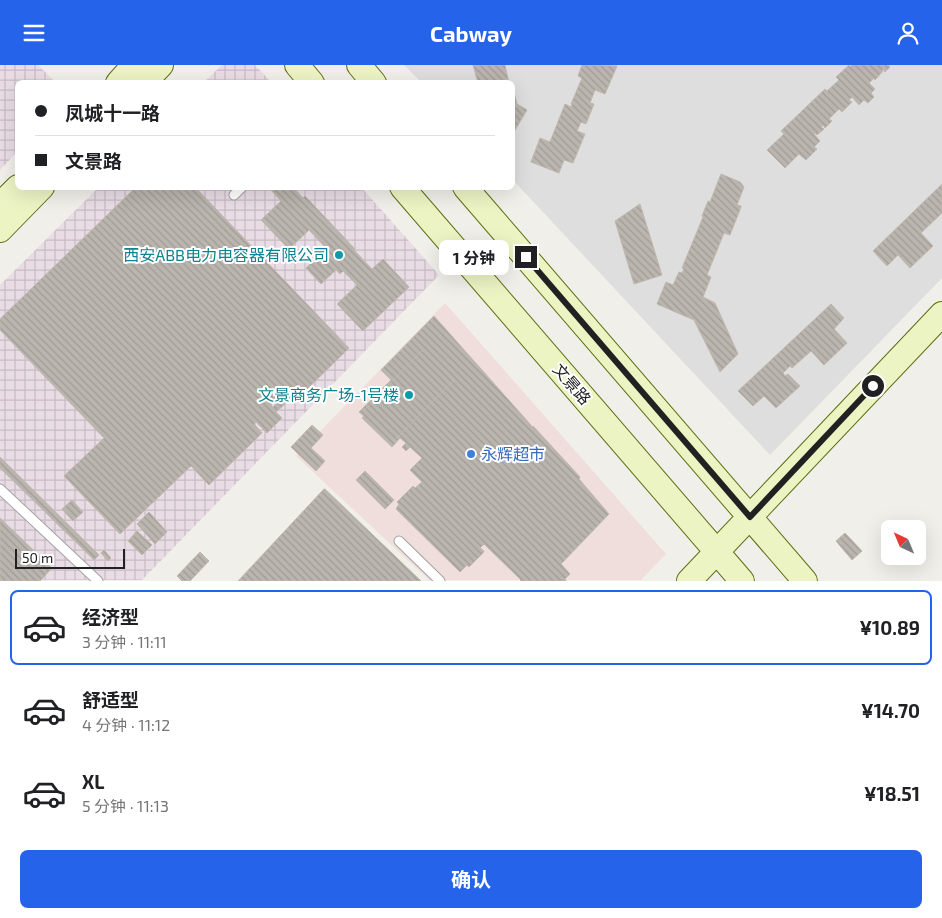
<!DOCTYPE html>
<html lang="zh">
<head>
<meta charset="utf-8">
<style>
	:root { --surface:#fff; --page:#f2f2f2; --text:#202124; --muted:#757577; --line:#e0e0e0; --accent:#2563eb }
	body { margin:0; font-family:"Exo 2","Noto Sans SC",sans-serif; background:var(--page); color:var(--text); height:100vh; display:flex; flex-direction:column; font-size:19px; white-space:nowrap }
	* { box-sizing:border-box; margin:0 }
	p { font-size:16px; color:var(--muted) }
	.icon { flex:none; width:28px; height:28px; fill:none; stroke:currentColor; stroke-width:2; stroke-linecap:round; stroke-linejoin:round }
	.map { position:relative; height:516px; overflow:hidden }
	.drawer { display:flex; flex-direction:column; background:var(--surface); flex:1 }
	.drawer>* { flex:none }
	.hud { position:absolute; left:15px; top:15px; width:500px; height:110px; border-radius:8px; box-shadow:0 5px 20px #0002; display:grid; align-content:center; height:110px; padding:0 20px; background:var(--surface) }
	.needle { width:32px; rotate:316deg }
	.controls { position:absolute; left:881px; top:455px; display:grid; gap:10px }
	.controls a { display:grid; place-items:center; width:45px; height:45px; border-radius:8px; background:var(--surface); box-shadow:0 5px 20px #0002; font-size:25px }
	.scale { position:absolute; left:15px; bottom:12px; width:110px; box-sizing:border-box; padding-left:5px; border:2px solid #212121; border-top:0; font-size:14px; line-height:18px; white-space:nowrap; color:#212121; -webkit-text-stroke:4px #fff; paint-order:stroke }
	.end { position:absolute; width:22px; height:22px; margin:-11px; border:6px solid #212121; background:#fff; box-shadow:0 0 0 2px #fff }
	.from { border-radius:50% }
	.bubble { position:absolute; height:35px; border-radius:8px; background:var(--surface); box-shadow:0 5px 20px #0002; font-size:16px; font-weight:700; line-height:35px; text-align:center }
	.hud b { display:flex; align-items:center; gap:18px; height:48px; font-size:19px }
	.hud b+b { border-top:1px solid var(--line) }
	.hud i { width:12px; height:12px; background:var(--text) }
	ul { padding:9px 0 0; list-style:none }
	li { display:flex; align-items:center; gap:15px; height:75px; margin:0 10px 8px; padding:0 10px; border:2px solid transparent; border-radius:8px }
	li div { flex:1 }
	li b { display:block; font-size:19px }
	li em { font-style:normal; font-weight:700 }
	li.current { border-color:var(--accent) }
	li>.icon { width:45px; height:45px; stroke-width:1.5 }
	.cta { display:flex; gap:10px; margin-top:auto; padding:10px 20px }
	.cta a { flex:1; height:58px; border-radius:8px; background:var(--accent); color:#fff; font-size:20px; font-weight:700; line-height:58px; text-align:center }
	header { display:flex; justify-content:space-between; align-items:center; height:65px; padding:0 20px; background:var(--accent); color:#fff; font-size:22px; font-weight:700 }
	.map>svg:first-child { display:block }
	.residential { fill:#dfdede }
	.commercial { fill:#efdedb }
	.industrial { fill:url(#industrial-grid) }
	.building { fill:url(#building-back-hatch); stroke:#c1b8ad }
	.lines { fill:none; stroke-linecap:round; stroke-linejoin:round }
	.lane-casing { stroke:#a2a2a2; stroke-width:11 }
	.secondary-casing { stroke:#5b6f11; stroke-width:26 }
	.lane { stroke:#fff; stroke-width:9 }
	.secondary { stroke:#ecf4c4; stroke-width:24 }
	.route { stroke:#212121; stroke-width:6 }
	.culture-dot { fill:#0f9aa8; stroke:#fff; stroke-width:2 }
	.shop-dot { fill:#3f7fe0; stroke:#fff; stroke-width:2 }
	.labels { text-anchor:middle; stroke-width:4; stroke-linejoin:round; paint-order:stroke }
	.culture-label { font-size:16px; fill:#0d838f; stroke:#fff; text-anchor:end }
	.street-label { font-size:16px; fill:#212121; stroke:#fff }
	.shop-label { font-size:16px; fill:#366cbe; stroke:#fff; text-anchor:start }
</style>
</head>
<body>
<header><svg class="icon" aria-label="menu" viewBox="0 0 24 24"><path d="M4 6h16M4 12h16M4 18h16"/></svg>Cabway<svg class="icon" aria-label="person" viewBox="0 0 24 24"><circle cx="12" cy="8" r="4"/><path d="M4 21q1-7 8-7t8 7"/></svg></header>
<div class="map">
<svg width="942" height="516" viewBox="0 0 942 516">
	<defs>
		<pattern id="industrial-grid" width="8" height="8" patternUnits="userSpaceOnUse" patternTransform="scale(1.25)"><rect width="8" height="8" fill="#e9dce5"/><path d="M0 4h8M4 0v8" fill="none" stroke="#c8bcc4"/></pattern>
		<pattern id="building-back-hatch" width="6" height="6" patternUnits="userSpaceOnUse" patternTransform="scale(1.25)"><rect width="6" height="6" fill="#bab5af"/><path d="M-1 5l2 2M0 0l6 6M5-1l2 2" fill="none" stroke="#a09b96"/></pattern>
	</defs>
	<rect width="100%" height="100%" fill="#f1efe9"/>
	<!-- residential -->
	<path class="residential" d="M 404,0 L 942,0 L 942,213 L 770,390 L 513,115 L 512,18 L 421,17 Z"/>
	<!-- commercial -->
	<path class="commercial" d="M 445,238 L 666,489 L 641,515 L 429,515 L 296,391 Z"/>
	<!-- industrial -->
	<path class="industrial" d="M 0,0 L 38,0 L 55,17 L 18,18 L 17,87 L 0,105 Z
		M 222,0 L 255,0 L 271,17 L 204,17 Z
		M 98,123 L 362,123 L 439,210 L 142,515 L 0,515 L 0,220 Z"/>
	<!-- building -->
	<path class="building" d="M 473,0 L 505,0 L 509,18 L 478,18 Z
		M 582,0 L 617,1 L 605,29 L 595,25 L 590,38 L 594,39 L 586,59 L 581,57 L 577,66 L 585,69 L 573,98 L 564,95 L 559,108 L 531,97 L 540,73 L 550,77 L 565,39 L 571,42 L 572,39 L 571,39 L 582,13 L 578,11 Z
		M 849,0 L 850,2 L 852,0 L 888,0 L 890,2 L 885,7 L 883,4 L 882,5 L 883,6 L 875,15 L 874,13 L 869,18 L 875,24 L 871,28 L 874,32 L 868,38 L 864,35 L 859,40 L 852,32 L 849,35 L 852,37 L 842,47 L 839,44 L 829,54 L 832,56 L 825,63 L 823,60 L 821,62 L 824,64 L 817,70 L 815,68 L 814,69 L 820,76 L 814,82 L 817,84 L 806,95 L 799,89 L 785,103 L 767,85 L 784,69 L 781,66 L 825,24 L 827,26 L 839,15 L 836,12 Z
		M 512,26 L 514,27 L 517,39 L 527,45 L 512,70 Z
		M 721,109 L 740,117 L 744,122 L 737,140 L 741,141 L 741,142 L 730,170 L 724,168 L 707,210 L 711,212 L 703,232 L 715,238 L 738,289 L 720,307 L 694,255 L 657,239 L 666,217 L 673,220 L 679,207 L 682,208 L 684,204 L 682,203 L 703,152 L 702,151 L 708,136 L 710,137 Z
		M 942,119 L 942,148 L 921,168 L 933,181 L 910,203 L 898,190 L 887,201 L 873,186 Z
		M 136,122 L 195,122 L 349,283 L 292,339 L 283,329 L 271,340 L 273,342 L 281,334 L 285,339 L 276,347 L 282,353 L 267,368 L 256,357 L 254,359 L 262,368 L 209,420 L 191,401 L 120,469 L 64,411 L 104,373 L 0,265 L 0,254 Z
		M 274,122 L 293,122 L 303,133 L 305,131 L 355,184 L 354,185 L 372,204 L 383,194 L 409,222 L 363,266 L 337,239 L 357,220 L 343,206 L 340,209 L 336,205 L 321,219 L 306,203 L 326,183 L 309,165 L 289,184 L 261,155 L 281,136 L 271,125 Z
		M 640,139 L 662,210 L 634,219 L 615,156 Z
		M 831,239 L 844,253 L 834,264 L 847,278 L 824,300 L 811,286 L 792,303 L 790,301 L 783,308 L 785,311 L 788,309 L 800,321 L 776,343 L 764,331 L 753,341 L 738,326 Z
		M 434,251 L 530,359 L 532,362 L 533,361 L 580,412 L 579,414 L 609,449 L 561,499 L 570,509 L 565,514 L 566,516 L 520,516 L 521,515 L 484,479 L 480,483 L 484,486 L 483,488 L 469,502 L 467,500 L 460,507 L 396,444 L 399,439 L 397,437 L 413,421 L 415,423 L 422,417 L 410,405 L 422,393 L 410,382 L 406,386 L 402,382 L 406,378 L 400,373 L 392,382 L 362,353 L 364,351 L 359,347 L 391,315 L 381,305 Z
		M 423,285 L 454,315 L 394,376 L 363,346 Z
		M 312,360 L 323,370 L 311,383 L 325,396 L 316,406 L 291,382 Z
		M 0,392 L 99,490 L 94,495 L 0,403 Z
		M 365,406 L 394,435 L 385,444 L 356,415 Z
		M 324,424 L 325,424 L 421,516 L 238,516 Z
		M 72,435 L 83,447 L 73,456 L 62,444 Z
		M 149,447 L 167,467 L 155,479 L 137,459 Z
		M 0,453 L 52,503 L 40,516 L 0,516 Z
		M 137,466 L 152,480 L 142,490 L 128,476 Z
		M 845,468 L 862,486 L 852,495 L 836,476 Z
		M 104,485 L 111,493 L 108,496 L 101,488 Z
		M 200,487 L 209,496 L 190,516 L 182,516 L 177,511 Z"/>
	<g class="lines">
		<defs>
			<path id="lane" d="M 234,130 L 242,122
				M 0,424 L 98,516
				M 399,476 L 440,516"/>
			<path id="secondary" d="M 297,0 L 312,18
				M 359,0 L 374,18
				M 118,18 L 134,0
				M 144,18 L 161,0
				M 402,122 L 742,516
				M 465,122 L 805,516
				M 0,140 L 18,122
				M 0,165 L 42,122
				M 689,516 L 942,249"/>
		</defs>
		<!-- lane casing -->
		<use href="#lane" class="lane-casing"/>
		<!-- secondary casing -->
		<use href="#secondary" class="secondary-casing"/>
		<!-- lane -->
		<use href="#lane" class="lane"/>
		<!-- secondary -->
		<use href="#secondary" class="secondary"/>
	</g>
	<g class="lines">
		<!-- route -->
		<path class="route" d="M 526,192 L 750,452 L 873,321"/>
	</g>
	<!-- markers -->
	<g class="culture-dot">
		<circle cx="339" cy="190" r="5"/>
		<circle cx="409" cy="330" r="5"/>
	</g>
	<circle class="shop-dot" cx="471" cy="389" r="5"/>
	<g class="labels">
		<!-- culture labels -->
		<g class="culture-label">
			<text x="329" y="196">西安ABB电力电容器有限公司</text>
			<text x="399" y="336">文景商务广场-1号楼</text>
		</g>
		<!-- street labels -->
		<g class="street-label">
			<text transform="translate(572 319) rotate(49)" y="6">文景路</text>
		</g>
		<!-- shop labels -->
		<g class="shop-label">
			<text x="481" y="395">永辉超市</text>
		</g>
	</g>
</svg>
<div class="controls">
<a><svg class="needle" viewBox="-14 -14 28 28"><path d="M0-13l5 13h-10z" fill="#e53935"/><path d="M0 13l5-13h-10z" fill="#757577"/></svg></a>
</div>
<div class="scale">50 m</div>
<i class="end from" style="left:873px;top:321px"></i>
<i class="end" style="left:526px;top:192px"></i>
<div class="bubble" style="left:439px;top:175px;width:70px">1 分钟</div>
<div class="hud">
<b><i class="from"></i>凤城十一路</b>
<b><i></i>文景路</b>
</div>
</div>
<section class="drawer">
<ul>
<li class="current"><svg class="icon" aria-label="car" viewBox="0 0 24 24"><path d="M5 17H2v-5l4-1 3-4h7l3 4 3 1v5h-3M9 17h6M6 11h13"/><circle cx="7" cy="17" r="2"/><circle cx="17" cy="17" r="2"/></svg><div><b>经济型</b><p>3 分钟 · 11:11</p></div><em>¥10.89</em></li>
<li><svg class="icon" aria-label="car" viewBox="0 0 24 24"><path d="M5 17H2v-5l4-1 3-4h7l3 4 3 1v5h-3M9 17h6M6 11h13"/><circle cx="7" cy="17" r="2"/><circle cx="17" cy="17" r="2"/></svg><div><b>舒适型</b><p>4 分钟 · 11:12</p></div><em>¥14.70</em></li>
<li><svg class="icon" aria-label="car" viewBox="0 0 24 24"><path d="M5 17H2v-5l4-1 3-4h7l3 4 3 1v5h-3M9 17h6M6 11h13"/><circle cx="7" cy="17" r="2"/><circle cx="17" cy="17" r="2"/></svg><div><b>XL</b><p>5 分钟 · 11:13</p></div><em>¥18.51</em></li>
</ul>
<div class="cta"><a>确认</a></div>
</section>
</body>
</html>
